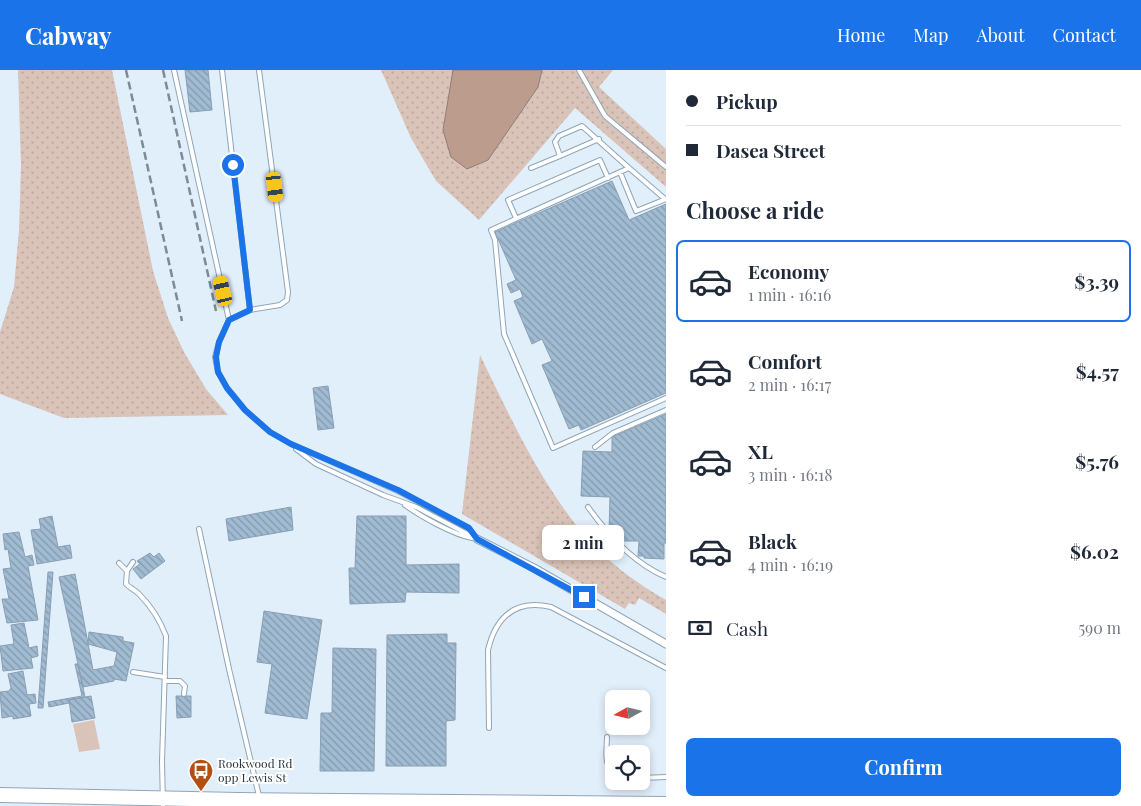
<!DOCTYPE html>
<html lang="en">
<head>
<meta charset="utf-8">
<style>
	:root { --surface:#fff; --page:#f2f2f3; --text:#1f2937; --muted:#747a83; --line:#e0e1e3; --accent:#1a73e8 }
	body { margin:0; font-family:"Playfair Display",serif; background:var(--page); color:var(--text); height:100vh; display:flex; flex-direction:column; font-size:19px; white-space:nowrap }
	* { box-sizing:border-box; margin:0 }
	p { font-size:16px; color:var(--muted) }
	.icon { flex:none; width:28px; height:28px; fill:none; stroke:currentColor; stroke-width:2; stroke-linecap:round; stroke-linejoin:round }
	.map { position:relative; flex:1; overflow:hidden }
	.drawer { display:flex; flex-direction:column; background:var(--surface); width:475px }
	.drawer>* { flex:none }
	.banner { display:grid; align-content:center; height:110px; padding:0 20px; background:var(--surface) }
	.needle { width:32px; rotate:262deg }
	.tools { position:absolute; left:605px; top:620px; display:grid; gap:10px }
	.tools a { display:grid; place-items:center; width:45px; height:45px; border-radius:8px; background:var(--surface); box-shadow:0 2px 8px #0003; font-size:25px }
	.end { position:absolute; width:22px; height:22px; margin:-11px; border:6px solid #1a73e8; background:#fff; box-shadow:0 0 0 2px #fff }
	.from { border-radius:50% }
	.bubble { position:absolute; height:35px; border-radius:8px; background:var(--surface); box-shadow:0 2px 8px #0003; font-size:16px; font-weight:700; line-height:35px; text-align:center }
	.car { position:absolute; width:15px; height:30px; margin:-15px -8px; border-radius:6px; box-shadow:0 0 4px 1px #0007; background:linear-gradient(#f5c518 24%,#345 0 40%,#f5c518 0 76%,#345 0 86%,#f5c518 0) }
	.banner b { display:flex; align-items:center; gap:18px; height:48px; font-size:19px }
	.banner b+b { border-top:1px solid var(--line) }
	.banner i { width:12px; height:12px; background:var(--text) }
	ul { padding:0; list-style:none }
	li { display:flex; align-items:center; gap:15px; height:82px; margin:0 10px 8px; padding:0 10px; border:2px solid transparent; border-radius:8px }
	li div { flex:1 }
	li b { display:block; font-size:19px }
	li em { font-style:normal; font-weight:700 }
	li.current { border-color:var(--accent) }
	li>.icon { width:45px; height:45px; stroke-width:1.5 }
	h2 { padding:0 20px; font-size:22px; line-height:60px }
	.pay { display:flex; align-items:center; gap:12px; height:55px; padding:0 20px; font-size:19px }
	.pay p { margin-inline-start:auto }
	.cta { display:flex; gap:10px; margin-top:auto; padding:10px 20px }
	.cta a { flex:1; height:58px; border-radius:8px; background:var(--accent); color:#fff; font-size:20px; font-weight:700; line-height:58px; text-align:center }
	header { display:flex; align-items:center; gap:30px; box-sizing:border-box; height:70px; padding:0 25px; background:var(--accent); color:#fff }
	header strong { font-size:24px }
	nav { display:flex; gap:28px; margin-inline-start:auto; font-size:18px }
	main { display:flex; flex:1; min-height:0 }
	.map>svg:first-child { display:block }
	.grass { fill:url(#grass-dots) }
	.pitch { fill:#dac3b8 }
	.water { fill:#bc9c8d; stroke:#917d75 }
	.building { fill:url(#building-back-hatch); stroke:#899fb2 }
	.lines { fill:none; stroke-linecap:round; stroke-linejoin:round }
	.lane-casing { stroke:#8fa5b8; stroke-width:6 }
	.street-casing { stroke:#8fa5b8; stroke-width:9 }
	.highway-casing { stroke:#8fa5b8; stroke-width:16 }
	.lane { stroke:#fff; stroke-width:4 }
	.street { stroke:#fff; stroke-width:7 }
	.highway { stroke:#fff; stroke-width:14 }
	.rail { stroke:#7f8a94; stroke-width:2.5; stroke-dasharray:8 4; stroke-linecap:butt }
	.route { stroke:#1a73e8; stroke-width:6 }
	.labels { text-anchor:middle; stroke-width:4; stroke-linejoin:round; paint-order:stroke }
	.poi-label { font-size:12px; fill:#2d363e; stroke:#fff; text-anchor:start }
</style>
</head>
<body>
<header>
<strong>Cabway</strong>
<nav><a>Home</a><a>Map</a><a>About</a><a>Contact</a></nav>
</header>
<main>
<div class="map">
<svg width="666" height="736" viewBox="0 0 666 736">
	<defs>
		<pattern id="grass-dots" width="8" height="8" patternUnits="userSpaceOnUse" patternTransform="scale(1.25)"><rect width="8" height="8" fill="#dac3b8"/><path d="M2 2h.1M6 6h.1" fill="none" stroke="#bba89f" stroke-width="1.8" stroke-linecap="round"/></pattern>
		<pattern id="building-back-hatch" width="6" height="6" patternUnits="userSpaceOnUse" patternTransform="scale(1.25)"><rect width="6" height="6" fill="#a0bbd2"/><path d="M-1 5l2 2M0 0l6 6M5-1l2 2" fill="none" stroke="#8399ac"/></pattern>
	</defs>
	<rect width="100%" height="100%" fill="#e1effb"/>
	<!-- grass -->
	<path class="grass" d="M 18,0 L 112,0 L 153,201 L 168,248 L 184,282 L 206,319 L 228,345 L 64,348 L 0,324 L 0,262 L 14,217 L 19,160 L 21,95 Z
		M 381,0 L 613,0 L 599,17 L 666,79 L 666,117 L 575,38 L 479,150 L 436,111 L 411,68 Z
		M 480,285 C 512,351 543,420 593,475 C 614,497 640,515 666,530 L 666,544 L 639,528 L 635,535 L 629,533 L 625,539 L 462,444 Z"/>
	<!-- pitch -->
	<path class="pitch" d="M 94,650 L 100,679 L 79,682 L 73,654 Z"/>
	<!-- water -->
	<path class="water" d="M 453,0 L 542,0 L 538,17 L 488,90 L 467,99 L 451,87 L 443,60 Z"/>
	<!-- building -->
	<path class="building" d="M 185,0 L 208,0 L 212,40 L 190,42 Z
		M 612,111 L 629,150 L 666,134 L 666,323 L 581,360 L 579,355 L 569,359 L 542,295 L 552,291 L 542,269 L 532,274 L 514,231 L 523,227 L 520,219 L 511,223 L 507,214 L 516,210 L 495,162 Z
		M 328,316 L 334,358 L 318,360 L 313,318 Z
		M 666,344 L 666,473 L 664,473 L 664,489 L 644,488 L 644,486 L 638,486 L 639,471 L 620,471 L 609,462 L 610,427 L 581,426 L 583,381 L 612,382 L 612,367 Z
		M 291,437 L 293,460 L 229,471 L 226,449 Z
		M 52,446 L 58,477 L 70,475 L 72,488 L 37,494 L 31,460 L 41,459 L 39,449 Z
		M 357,446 L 406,446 L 406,495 L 459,494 L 459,523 L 406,522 L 405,532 L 350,534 L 349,498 L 355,498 Z
		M 19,462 L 25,487 L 32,485 L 34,495 L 28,496 L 38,550 L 7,553 L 2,529 L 9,529 L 3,499 L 11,498 L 8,479 L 5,480 L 3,464 Z
		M 150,483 L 154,487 L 159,483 L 165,491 L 141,509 L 133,499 L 140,494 L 137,491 Z
		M 48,502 L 53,502 L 43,638 L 38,638 Z
		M 75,504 L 93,600 L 114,596 L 117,582 L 88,574 L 89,562 L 123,567 L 123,571 L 134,573 L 126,611 L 114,609 L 114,611 L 83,617 L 59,507 Z
		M 264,541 L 322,550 L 307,649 L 265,643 L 272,594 L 257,592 Z
		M 24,553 L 29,578 L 37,576 L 38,586 L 31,588 L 33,598 L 3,601 L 0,576 L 14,574 L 11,555 Z
		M 447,564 L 447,573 L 456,573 L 455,650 L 446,651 L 446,696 L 386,696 L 387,565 Z
		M 333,578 L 376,579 L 374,701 L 320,701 L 321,643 L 332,643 Z
		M 75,594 L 78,594 L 85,627 L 69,630 L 69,633 L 49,637 L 48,632 L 82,626 Z
		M 23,601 L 27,625 L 35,624 L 36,633 L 29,634 L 31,646 L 13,649 L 13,646 L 2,648 L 0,622 L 9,621 L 11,618 L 8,604 Z
		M 91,626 L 95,648 L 72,652 L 69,630 Z
		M 176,626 L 191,626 L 191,647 L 177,648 Z"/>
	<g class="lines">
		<defs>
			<path id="lane" d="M 174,0 L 229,250 L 219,272 L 215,287 L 218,302 L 227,318 L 245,340 L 270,362 L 291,374 L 398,421 L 469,458 L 477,469
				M 222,0 L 250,240 L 229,250
				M 579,0 L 605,46 L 666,97
				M 599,69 L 560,86 L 555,72 L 559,66 L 582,56 L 629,98
				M 531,98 L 560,86
				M 620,102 L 636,141 L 666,129
				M 665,129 L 629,98 L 491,160 L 495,170 L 504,264 L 553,378 L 666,328
				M 516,148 L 508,130 L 600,90 L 608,108
				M 250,240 L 280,235 L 287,230 L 288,222 L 259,0
				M 595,377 L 613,363 L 666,340
				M 296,379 L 316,394 L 383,425 L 416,437 L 475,468
				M 405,435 C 420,446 454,465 472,468
				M 588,437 C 608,465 633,493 666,507
				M 199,459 L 229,599 L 259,726
				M 119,493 L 127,501 L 126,514 C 130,518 135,520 139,524 C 151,536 160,550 166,566 L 162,691 L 163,736
				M 127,501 L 133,492
				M 133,602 L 165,607
				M 165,611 L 180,611 L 185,616 L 184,624
				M 489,658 L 488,580 C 496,546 516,529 551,537 L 666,598
				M 607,667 C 607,679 603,695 614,702
				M 641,708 L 666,707"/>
			<path id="street" d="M 477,469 L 534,498 L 666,574"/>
			<path id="highway" d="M 0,725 L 239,730 L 666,734"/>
		</defs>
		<!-- lane casing -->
		<use href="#lane" class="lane-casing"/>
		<!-- street casing -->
		<use href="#street" class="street-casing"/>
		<!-- highway casing -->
		<use href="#highway" class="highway-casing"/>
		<!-- lane -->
		<use href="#lane" class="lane"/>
		<!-- street -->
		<use href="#street" class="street"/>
		<!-- highway -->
		<use href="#highway" class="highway"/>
		<!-- rail -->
		<path class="rail" d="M 126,0 L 182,251
			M 163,0 L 216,241"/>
	</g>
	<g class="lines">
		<!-- route -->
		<path class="route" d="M 233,95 L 250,240 L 229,250 L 219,272 L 216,287 L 218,302 L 227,318 L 245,340 L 270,362 L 291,374 L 398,420 L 469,458 L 477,469 L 584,527"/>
	</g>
	<!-- icons -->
	<defs>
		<symbol id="bus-pin" viewBox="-11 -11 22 30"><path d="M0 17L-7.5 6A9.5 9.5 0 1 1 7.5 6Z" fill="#b25014" stroke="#fff"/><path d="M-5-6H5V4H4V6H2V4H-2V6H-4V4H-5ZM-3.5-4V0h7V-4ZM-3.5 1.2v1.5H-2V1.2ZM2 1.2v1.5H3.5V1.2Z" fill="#fff"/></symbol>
	</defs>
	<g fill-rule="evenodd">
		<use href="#bus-pin" x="187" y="687" width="28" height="38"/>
	</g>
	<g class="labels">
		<!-- poi labels -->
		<g class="poi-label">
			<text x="218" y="698">Rookwood Rd<tspan x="218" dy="14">opp Lewis St</tspan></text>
		</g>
	</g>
</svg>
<div class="tools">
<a><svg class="needle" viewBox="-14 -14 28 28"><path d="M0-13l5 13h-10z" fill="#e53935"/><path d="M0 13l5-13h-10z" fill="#747a83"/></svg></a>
<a><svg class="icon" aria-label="locate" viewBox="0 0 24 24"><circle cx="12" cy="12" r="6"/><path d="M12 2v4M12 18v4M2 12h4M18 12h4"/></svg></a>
</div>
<i class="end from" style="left:233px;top:95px"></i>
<i class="end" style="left:584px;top:527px"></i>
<div class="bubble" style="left:542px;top:455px;width:82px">2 min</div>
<i class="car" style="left:275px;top:117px;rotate:173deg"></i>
<i class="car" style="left:223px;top:221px;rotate:347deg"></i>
</div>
<section class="drawer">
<div class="banner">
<b><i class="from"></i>Pickup</b>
<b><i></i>Dasea Street</b>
</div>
<h2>Choose a ride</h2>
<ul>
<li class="current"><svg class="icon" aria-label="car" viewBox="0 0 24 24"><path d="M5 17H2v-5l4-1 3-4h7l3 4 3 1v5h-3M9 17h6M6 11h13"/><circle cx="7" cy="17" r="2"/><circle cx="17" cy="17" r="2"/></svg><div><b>Economy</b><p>1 min · 16:16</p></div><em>$3.39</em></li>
<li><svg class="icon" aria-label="car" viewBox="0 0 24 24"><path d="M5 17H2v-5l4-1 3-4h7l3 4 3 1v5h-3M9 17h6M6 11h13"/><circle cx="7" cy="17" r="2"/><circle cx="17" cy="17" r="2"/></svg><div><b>Comfort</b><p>2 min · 16:17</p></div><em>$4.57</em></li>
<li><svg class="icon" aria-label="car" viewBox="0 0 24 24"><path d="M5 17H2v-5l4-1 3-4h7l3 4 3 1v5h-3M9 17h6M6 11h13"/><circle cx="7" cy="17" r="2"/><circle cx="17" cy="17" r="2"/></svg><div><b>XL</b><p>3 min · 16:18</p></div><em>$5.76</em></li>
<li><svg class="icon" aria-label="car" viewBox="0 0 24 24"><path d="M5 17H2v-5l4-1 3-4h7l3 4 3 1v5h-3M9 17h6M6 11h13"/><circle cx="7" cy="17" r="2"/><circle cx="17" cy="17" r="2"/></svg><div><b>Black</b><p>4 min · 16:19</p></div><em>$6.02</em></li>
</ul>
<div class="pay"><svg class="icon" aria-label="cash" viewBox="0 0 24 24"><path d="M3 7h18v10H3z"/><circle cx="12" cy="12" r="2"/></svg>Cash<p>590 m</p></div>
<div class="cta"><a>Confirm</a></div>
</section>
</main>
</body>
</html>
